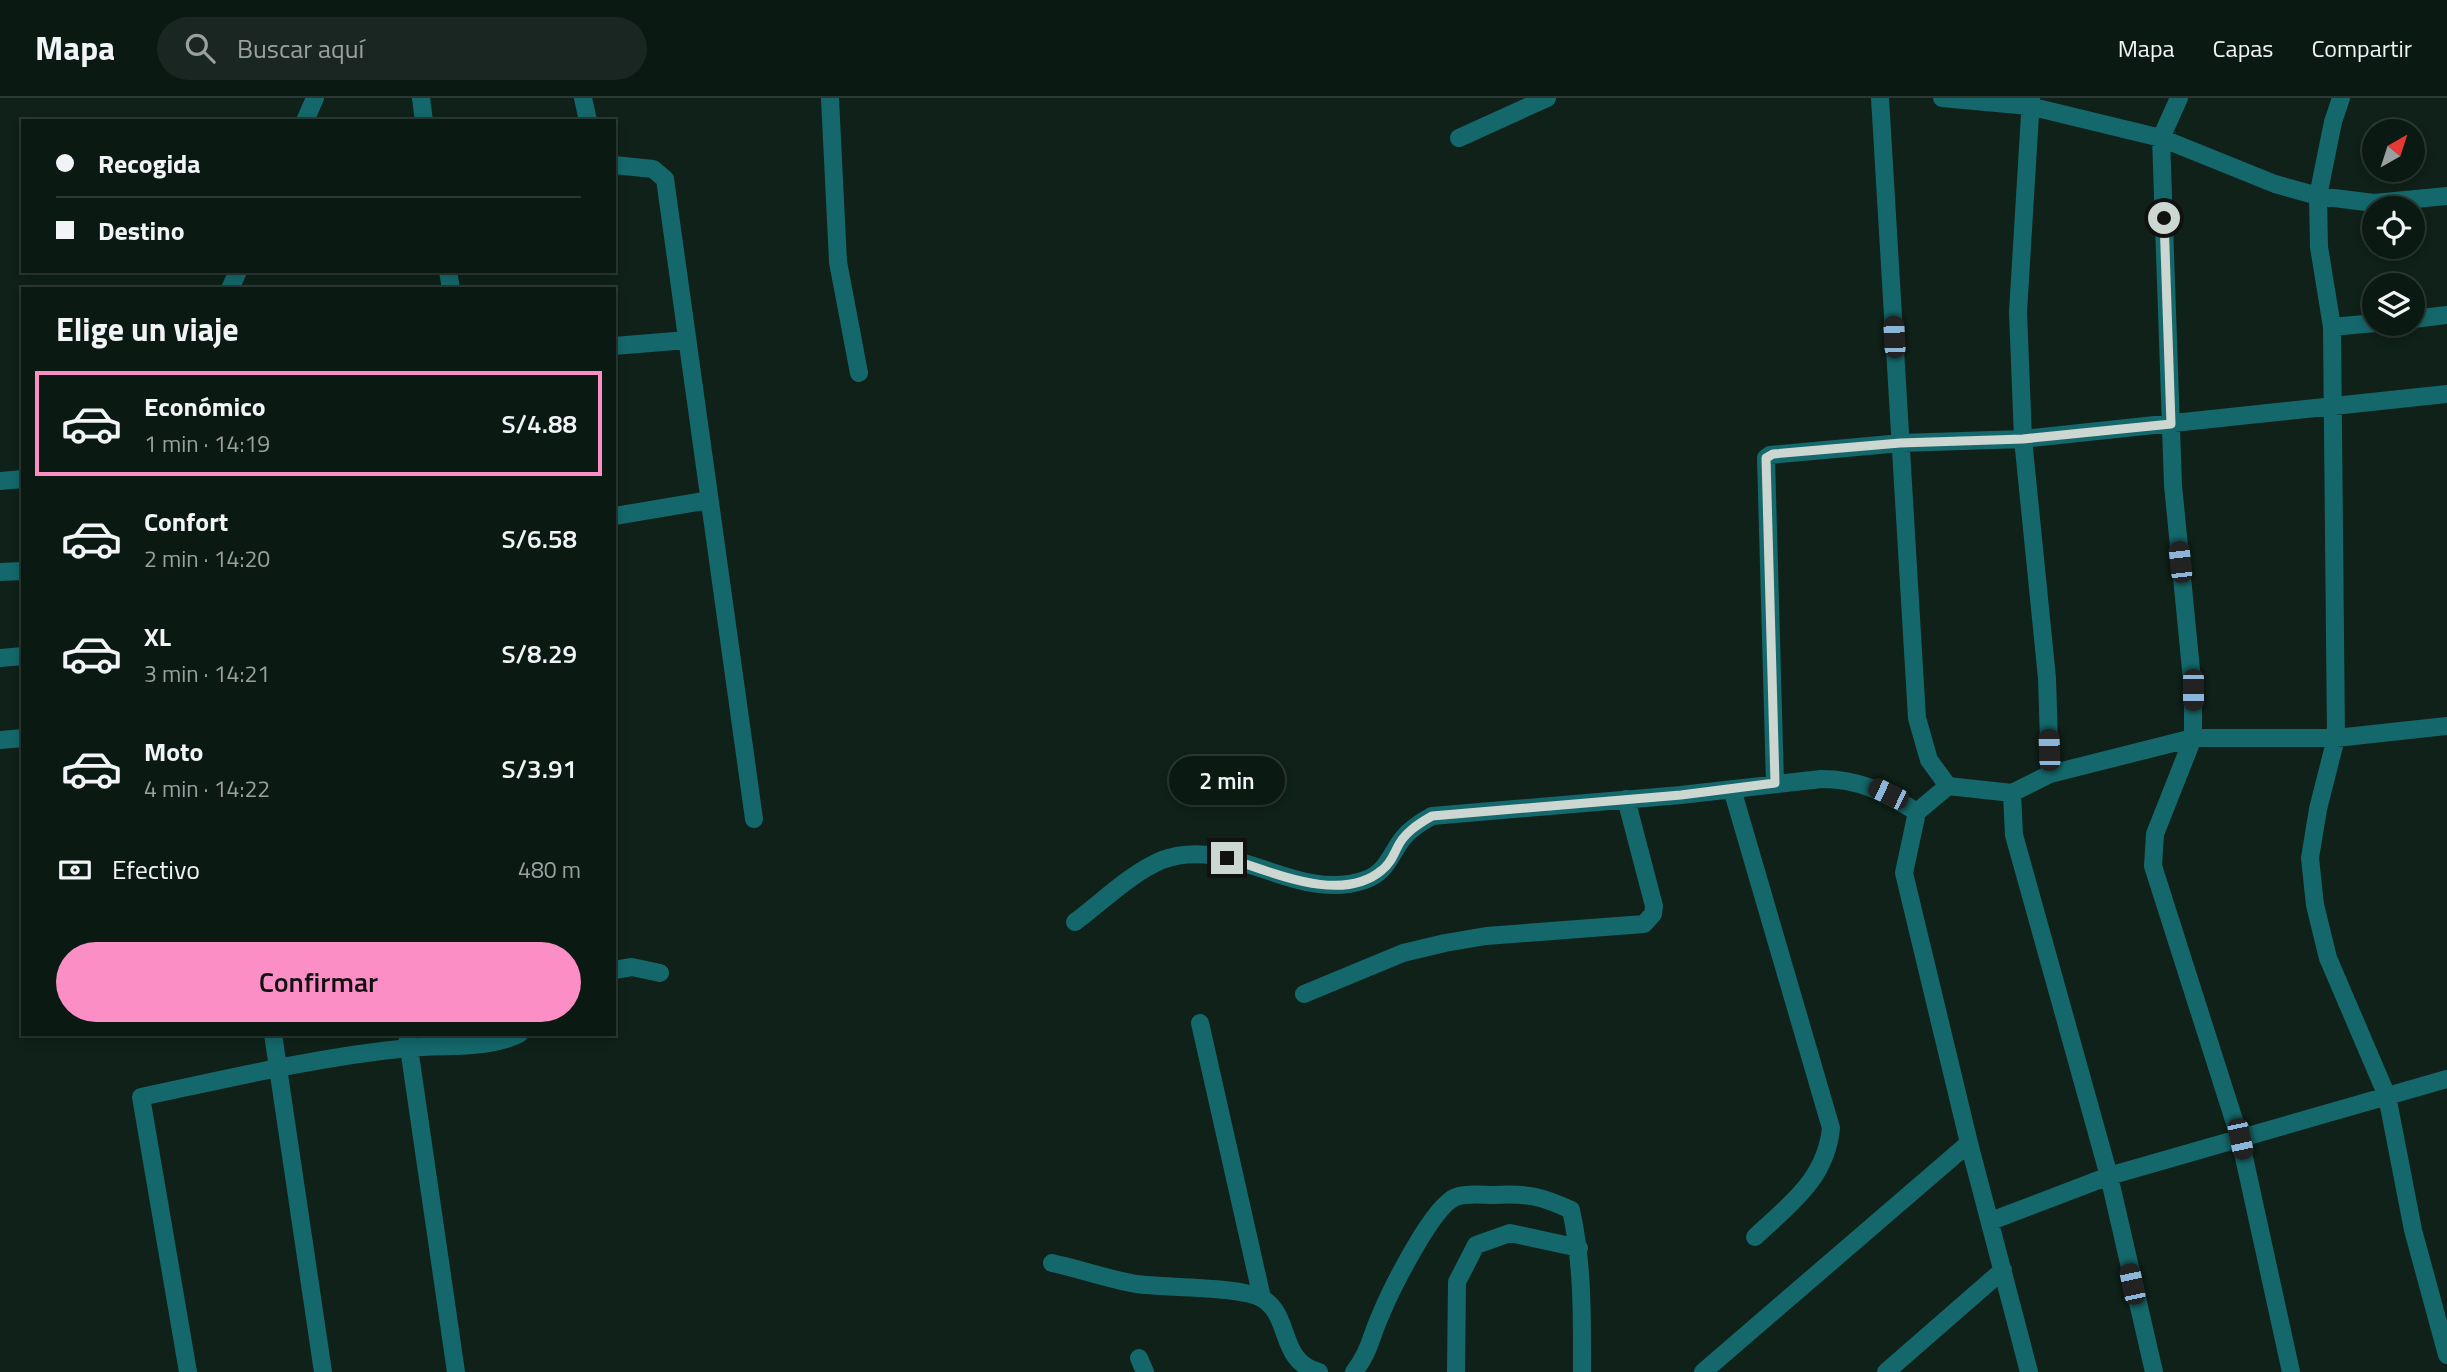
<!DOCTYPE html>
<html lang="es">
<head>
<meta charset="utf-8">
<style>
	:root { --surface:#0b1913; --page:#192621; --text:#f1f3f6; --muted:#9aa0a0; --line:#2b3833; --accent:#fb8fc5 }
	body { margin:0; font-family:"Titillium Web",sans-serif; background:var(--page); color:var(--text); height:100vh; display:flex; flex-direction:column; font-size:26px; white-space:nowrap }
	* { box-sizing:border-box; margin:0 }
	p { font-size:23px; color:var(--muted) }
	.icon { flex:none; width:38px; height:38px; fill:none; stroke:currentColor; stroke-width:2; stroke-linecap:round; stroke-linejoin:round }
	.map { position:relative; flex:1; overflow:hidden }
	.side { position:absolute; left:21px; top:189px; width:595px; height:749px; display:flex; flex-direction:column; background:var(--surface); border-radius:0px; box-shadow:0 4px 10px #0003,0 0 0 2px var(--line) }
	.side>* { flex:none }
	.guide { position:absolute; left:21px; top:21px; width:595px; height:154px; border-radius:0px; box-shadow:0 4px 10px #0003,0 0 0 2px var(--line); display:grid; align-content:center; height:154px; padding:0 35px; background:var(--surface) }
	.needle { width:46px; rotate:39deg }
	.fabs { position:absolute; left:2362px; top:21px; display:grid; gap:14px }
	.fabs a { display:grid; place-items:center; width:63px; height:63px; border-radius:50%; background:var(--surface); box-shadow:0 4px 10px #0003,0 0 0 2px var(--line); font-size:35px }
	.end { position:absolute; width:32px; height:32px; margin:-16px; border:9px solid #ccd7d2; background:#111; box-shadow:0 0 0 4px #111 }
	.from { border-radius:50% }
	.bubble { position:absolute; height:49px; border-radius:24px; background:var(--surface); box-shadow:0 4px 10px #0003,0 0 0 2px var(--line); font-size:23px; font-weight:600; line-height:49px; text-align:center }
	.car { position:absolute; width:21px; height:42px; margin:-21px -10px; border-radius:9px; box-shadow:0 0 5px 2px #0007; background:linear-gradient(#222 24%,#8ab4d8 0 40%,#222 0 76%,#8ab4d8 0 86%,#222 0) }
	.guide b { display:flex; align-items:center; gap:24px; height:66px; font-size:26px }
	.guide b+b { border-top:2px solid var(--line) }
	.guide i { width:18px; height:18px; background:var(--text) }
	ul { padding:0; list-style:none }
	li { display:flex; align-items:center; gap:21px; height:105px; margin:0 14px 10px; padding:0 21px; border:4px solid transparent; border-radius:0px }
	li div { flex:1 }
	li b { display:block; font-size:26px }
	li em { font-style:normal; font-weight:600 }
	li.current { border-color:var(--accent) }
	li>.icon { width:63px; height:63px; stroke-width:1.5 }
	h2 { padding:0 35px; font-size:32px; line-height:84px }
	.pay { display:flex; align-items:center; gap:18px; height:77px; padding:0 35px; font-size:26px }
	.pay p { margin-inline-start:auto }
	.primary-button { display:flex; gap:14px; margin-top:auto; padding:14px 35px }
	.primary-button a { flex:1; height:80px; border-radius:42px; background:var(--accent); color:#111; font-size:28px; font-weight:600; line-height:80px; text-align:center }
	header { display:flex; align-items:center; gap:42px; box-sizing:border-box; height:98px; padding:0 35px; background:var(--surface); border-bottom:2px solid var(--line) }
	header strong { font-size:33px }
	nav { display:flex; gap:38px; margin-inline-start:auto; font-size:24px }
	.search { width:490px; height:63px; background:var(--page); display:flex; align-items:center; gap:18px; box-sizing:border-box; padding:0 24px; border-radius:38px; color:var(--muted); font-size:26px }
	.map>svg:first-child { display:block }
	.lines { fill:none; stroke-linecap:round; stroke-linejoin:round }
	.minor { stroke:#14686b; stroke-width:18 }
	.route { stroke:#ccd7d2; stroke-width:9 }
</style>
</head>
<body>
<header>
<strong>Mapa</strong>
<div class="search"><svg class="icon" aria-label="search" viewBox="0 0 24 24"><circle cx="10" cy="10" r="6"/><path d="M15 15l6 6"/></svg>Buscar aquí</div>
<nav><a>Mapa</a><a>Capas</a><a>Compartir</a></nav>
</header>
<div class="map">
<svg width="2447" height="1274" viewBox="0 0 2447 1274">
	<rect width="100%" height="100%" fill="#0f2119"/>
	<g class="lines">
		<!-- minor -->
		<path class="minor" d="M 421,0 L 424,23
			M 583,0 L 588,23
			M 830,0 L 838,164 L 859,275
			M 1880,0 L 1917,620 L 1929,662 L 1948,688
			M 1942,0 L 2029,8 L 2161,40 L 2275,86 L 2318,98 L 2374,105 L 2447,98
			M 2031,0 L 2018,214 L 2023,341 L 2047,580 L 2050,676
			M 2179,0 L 2161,40 L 2173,387 L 2193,592 L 2193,640 L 2155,736 L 2153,768 L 2240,1041 L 2291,1274
			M 2341,0 L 2333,24 L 2318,98 L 2319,149 L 2332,229 L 2336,640 L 2318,711 L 2310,760 L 2315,807 L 2328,860 L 2387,998 L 2413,1132 L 2447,1257
			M 305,23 L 315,0
			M 1459,40 L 1547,0
			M 614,67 L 653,71 L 665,81 L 754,721
			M 448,173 L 451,191
			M 230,191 L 238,173
			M 2413,221 L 2447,217
			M 2332,229 L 2375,225
			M 614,248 L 687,242
			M 0,383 L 23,381
			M 614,418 L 709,402
			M 0,474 L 23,473
			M 0,560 L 23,558
			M 0,642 L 23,640
			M 1775,685 L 1766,360 L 1770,357 L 1901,345 L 2023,341 L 2447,296
			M 1732,691 L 1831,1030 C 1826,1081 1790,1106 1755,1139
			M 2012,695 L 2014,737 L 2109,1078 L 2154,1274
			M 1075,824 C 1102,804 1131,775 1162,762 C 1232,736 1295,806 1365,782 C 1387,774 1390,757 1403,740 C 1411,730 1421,724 1432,718 L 1681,697 L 1821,681 C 1859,681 1885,694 1917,714
			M 614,872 L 632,869 L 660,875
			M 1304,896 L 1403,855 L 1445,845 L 1486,838 L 1644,826 L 1653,816 L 1654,808 L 1626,701
			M 1200,925 L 1262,1200
			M 273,936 L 323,1274
			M 407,936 L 456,1274
			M 1991,1123 L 2109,1078 L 2447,981
			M 1052,1165 C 1080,1171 1108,1181 1136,1186 C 1165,1190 1242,1188 1263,1201 C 1292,1219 1278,1263 1319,1274
			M 1139,1260 L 1145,1274
			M 188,1274 L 141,999 C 230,980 318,959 408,950 C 444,946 486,952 519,936
			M 1354,1274 C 1371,1251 1370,1240 1381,1216 C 1391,1192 1433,1107 1456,1099 C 1466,1095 1483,1097 1493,1097 C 1527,1095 1541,1098 1571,1112 C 1583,1166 1582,1219 1582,1274
			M 1456,1274 L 1457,1184 L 1476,1147 L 1510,1135 L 1579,1150
			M 1703,1274 L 1969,1045
			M 1886,1274 L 2003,1172
			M 2029,1274 L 1969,1045 L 1904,775 L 1917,714 L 1948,688 L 2012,695 L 2050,676 L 2193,640 L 2336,640 L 2447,628"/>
	</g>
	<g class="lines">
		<!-- route -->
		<path class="route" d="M 1227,760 C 1271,773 1341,807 1382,772 C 1390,766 1393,758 1397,750 C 1404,735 1418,726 1432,718 L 1681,697 L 1775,685 L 1766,360 L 1773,356 L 1900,345 L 2023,341 L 2171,326 L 2164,120"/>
	</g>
</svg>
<div class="fabs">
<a><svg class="needle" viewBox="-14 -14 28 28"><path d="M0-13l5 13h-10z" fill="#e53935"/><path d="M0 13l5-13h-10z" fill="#9aa0a0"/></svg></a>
<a><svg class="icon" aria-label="locate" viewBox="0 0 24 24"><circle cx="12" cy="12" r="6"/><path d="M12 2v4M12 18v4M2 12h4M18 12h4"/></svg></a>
<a><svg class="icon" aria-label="layers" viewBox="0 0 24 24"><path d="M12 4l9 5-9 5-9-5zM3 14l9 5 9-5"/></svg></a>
</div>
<i class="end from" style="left:2164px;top:120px"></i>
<i class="end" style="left:1227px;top:760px"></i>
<div class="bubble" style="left:1169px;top:658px;width:116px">2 min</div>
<i class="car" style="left:1894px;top:239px;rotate:357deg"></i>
<i class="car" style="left:2180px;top:464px;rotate:354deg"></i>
<i class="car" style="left:2193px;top:592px;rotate:180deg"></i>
<i class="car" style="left:2049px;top:652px;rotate:358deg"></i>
<i class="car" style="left:1888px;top:696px;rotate:296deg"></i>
<i class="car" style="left:2240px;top:1041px;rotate:168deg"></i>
<i class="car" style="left:2132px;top:1186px;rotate:348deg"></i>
<div class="guide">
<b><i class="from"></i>Recogida</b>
<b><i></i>Destino</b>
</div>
<section class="side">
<h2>Elige un viaje</h2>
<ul>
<li class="current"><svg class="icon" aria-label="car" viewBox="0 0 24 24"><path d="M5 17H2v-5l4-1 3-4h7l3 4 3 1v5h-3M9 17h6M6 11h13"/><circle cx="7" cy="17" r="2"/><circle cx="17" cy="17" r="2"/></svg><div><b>Económico</b><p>1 min · 14:19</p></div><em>S/4.88</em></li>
<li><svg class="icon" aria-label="car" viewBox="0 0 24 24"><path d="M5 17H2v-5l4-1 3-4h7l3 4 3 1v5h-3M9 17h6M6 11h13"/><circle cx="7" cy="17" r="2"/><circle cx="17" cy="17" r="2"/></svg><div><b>Confort</b><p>2 min · 14:20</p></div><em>S/6.58</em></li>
<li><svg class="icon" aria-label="car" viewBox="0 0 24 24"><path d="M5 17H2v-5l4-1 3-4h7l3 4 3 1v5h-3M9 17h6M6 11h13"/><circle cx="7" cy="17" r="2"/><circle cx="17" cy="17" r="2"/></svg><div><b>XL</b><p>3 min · 14:21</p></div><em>S/8.29</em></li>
<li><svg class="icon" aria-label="car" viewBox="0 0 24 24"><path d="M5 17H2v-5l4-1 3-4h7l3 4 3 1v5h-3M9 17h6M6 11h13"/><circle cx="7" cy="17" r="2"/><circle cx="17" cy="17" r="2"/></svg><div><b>Moto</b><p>4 min · 14:22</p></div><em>S/3.91</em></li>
</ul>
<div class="pay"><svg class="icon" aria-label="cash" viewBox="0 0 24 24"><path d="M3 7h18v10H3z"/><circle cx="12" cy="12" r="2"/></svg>Efectivo<p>480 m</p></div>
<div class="primary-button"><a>Confirmar</a></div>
</section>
</div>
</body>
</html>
